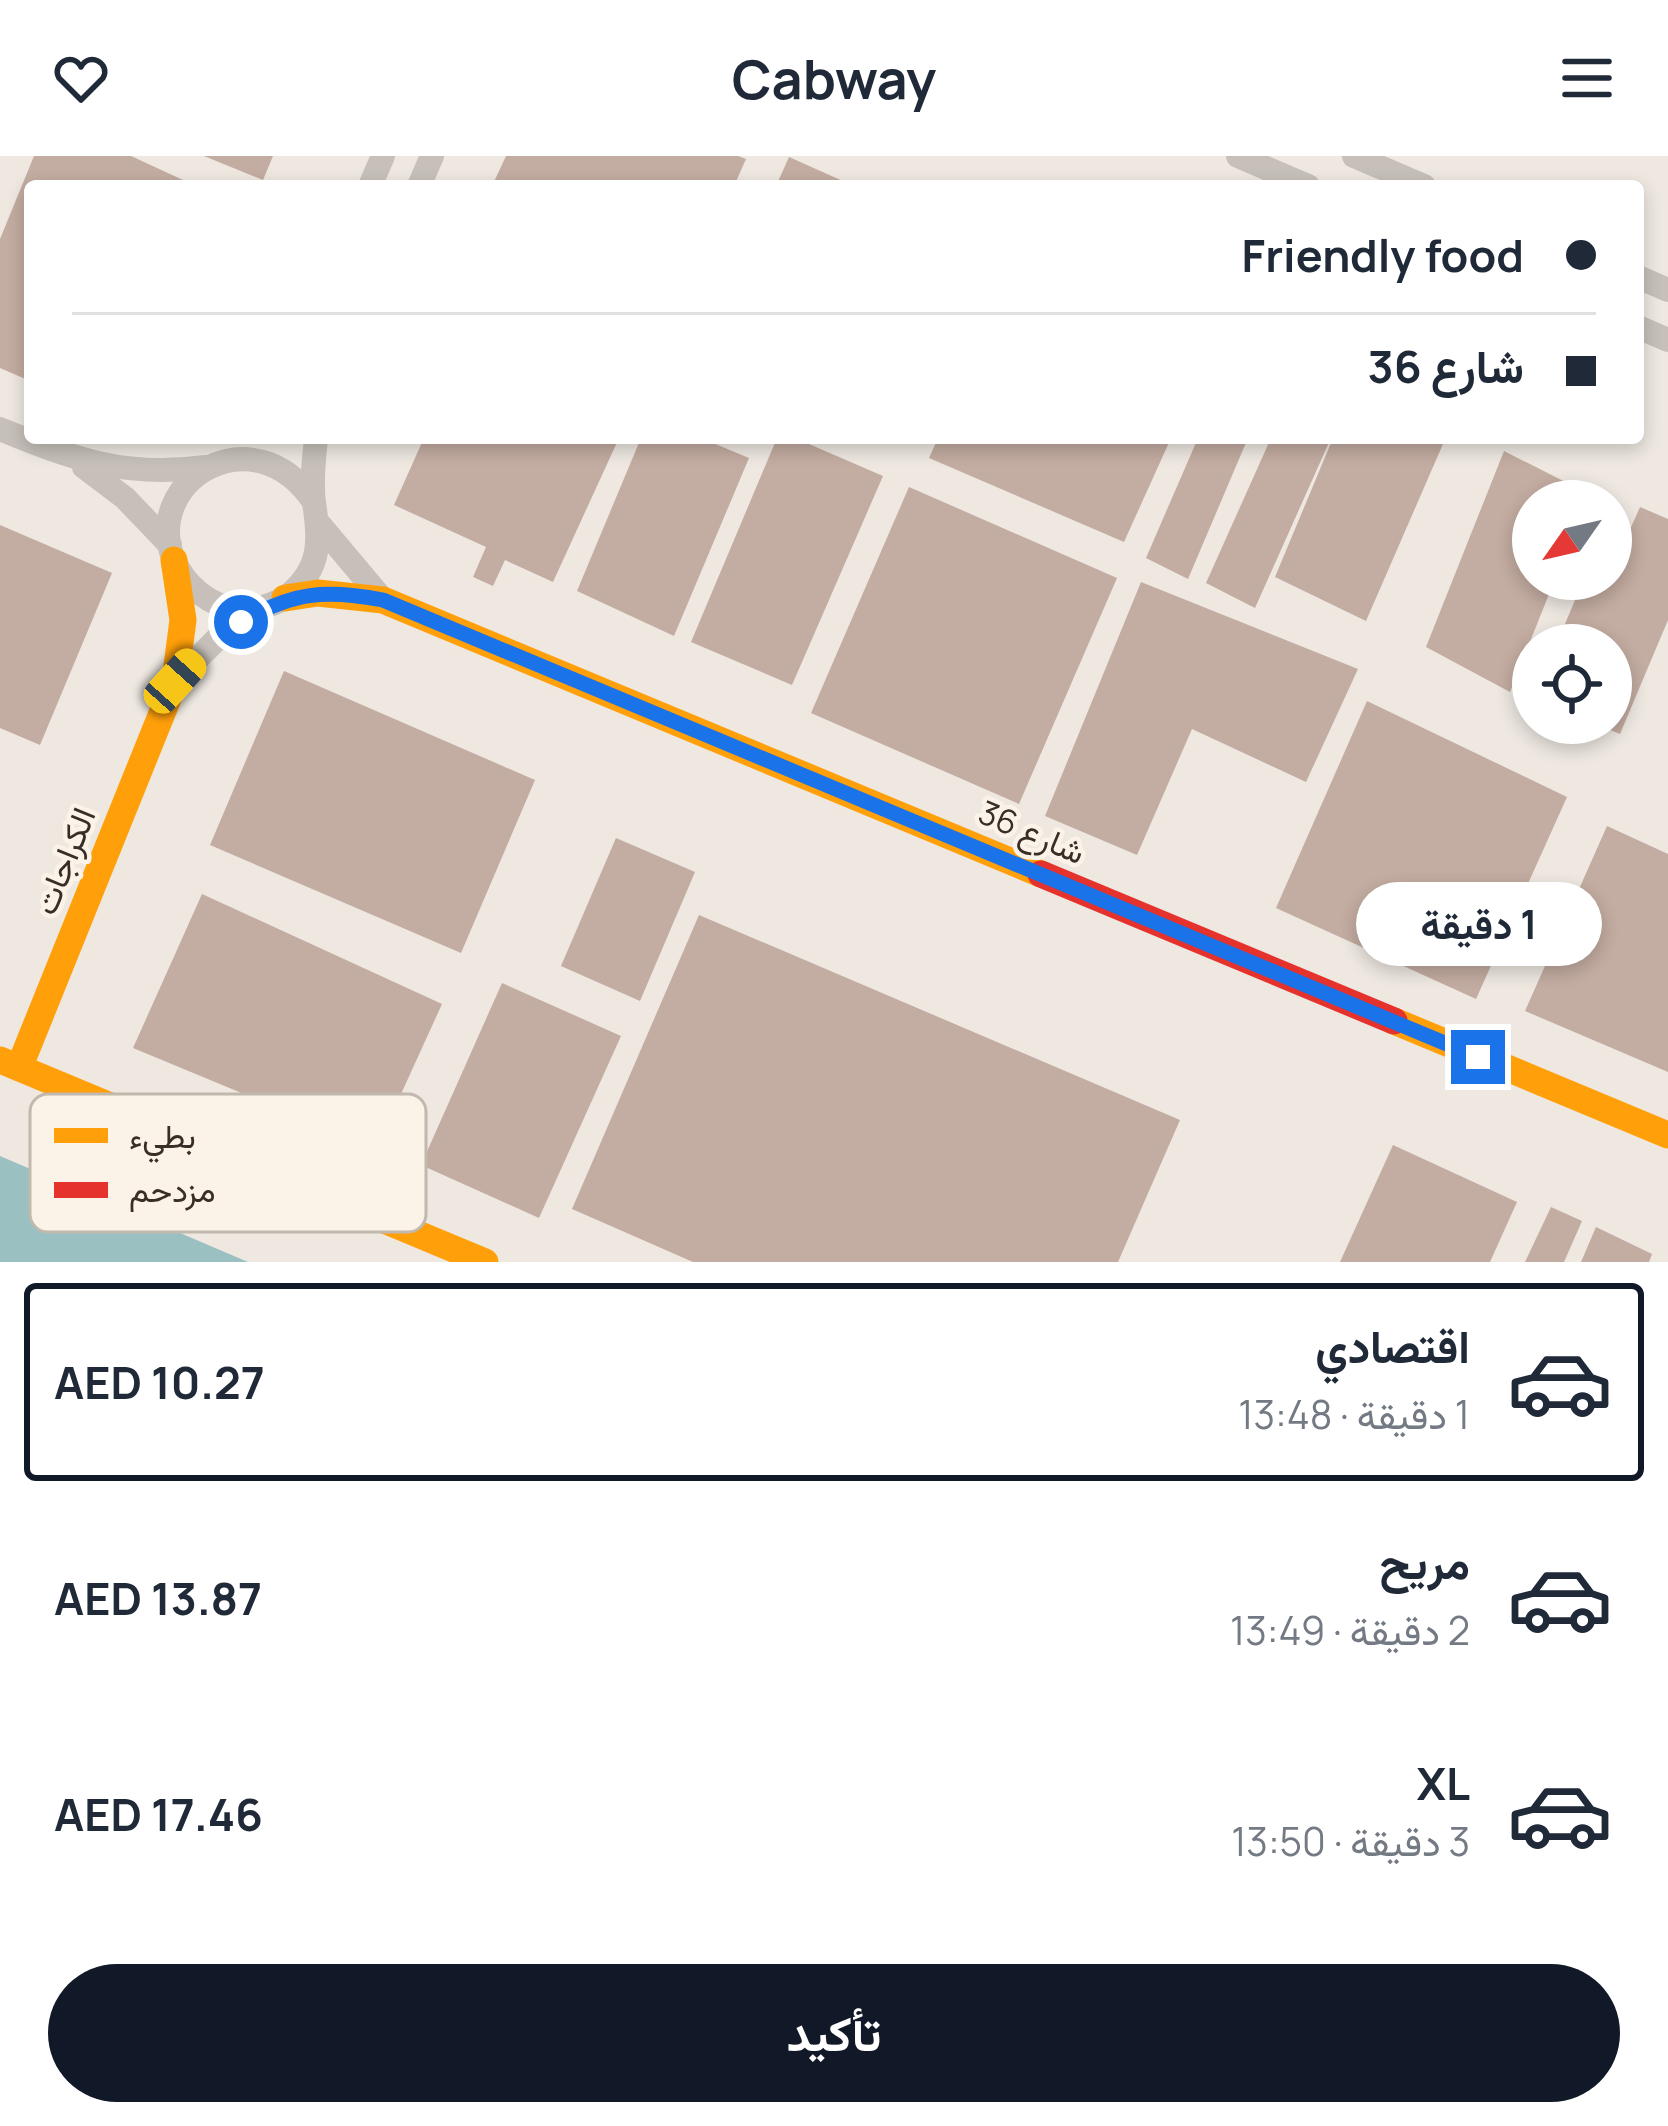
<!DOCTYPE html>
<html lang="ar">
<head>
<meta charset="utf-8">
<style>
	:root { --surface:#fff; --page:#f6f6f7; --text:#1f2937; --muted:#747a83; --line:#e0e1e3; --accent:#111827 }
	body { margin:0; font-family:Manrope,Vazirmatn,sans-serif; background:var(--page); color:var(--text); direction:rtl; height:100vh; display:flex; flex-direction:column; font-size:45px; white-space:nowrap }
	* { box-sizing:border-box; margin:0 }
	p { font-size:39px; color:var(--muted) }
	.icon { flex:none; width:66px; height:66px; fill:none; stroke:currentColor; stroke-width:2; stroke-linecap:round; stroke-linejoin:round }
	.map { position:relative; height:1106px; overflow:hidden; direction:ltr }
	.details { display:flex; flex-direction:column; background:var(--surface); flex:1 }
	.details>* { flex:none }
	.top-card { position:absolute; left:24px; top:24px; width:1620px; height:264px; border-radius:12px; box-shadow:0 6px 18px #0003; direction:rtl; display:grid; align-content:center; height:264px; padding:0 48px; background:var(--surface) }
	.needle { width:78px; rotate:236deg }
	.fabs { position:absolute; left:1512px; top:324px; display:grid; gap:24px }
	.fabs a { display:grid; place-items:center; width:120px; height:120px; border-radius:50%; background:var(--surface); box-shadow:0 6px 18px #0003; font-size:60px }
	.end { position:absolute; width:54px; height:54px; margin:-27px; border:15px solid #1a73e8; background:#fff; box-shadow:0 0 0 6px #fff }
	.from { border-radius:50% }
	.bubble { position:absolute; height:84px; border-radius:42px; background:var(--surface); box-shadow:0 6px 18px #0003; font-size:39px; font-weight:700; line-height:84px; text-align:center; direction:rtl }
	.car { position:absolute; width:36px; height:72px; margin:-36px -18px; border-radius:15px; box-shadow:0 0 9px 3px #0007; background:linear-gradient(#f5c518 24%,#345 0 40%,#f5c518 0 76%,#345 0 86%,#f5c518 0) }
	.top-card b { display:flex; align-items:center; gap:42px; height:114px; font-size:45px }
	.top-card b+b { border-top:3px solid var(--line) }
	.top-card i { width:30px; height:30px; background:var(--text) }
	ul { padding:21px 0 0; list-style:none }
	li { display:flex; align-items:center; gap:36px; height:198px; margin:0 24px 18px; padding:0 24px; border:6px solid transparent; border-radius:12px }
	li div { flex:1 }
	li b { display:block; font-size:45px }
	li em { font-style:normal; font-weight:700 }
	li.on { border-color:var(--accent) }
	li>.icon { width:108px; height:108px; stroke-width:1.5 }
	.primary-button { display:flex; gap:24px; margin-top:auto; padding:24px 48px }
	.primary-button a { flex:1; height:138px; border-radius:72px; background:var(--accent); color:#fff; font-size:48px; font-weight:700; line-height:138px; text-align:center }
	header { display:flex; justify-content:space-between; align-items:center; height:156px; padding:0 48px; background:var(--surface); font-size:54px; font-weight:700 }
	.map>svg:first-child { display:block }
	.water { fill:#9bc0c1 }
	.building { fill:#c3aca1 }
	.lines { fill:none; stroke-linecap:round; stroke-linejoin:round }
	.street { stroke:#c7c0ba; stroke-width:24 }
	.slow { stroke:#ff9f0a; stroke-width:27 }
	.jam { stroke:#e5322d; stroke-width:27 }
	.route { stroke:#1a73e8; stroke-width:15 }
	.labels { text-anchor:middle; stroke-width:9; stroke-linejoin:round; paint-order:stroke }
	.street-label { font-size:33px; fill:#392d27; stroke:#fbf3e8 }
	.key { fill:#fbf3e8; stroke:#c1b8ae; stroke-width:3 }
	.key-label { font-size:33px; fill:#392d27 }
</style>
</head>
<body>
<header><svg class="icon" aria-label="menu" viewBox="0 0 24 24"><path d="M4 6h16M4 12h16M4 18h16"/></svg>Cabway<svg class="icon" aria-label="heart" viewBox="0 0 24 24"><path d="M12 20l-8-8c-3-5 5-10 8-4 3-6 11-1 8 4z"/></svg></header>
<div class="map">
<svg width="1668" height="1106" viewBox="0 0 1668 1106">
	<rect width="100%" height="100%" fill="#eee8e1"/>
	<!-- water -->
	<path class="water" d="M 0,1000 L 248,1106 L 0,1106 Z"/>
	<!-- building -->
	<path class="building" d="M 34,0 L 131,0 L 196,30 L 30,30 L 30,225 L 0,212 L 0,83 Z
		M 204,0 L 273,0 L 263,24 Z
		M 506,0 L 738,0 L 746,3 L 734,30 L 492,30 Z
		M 789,1 L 854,30 L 776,30 Z
		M 424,282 L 619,282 L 553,426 L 505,404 L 493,430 L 473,421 L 486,391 L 394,349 Z
		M 641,282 L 701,282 L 749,302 L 674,480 L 577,435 Z
		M 777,282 L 795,282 L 883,320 L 792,529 L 691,486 Z
		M 938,282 L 1171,282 L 1124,386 L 929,302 Z
		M 1198,282 L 1248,282 L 1188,423 L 1146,402 Z
		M 1271,282 L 1331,282 L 1255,452 L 1206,427 Z
		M 1333,282 L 1431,282 L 1443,288 L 1366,465 L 1275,421 Z
		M 1504,295 L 1589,338 L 1586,345 L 1533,345 L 1533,423 L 1555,423 L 1510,536 L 1426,491 Z
		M 909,331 L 1117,422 L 1019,648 L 811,557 Z
		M 1640,351 L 1668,363 L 1668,464 L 1620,578 L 1593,567 L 1611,567 L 1611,489 L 1556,489 L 1584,423 L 1611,423 L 1611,370 L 1628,378 Z
		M 0,369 L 112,417 L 40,589 L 0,572 Z
		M 1141,426 L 1358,513 L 1306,626 L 1192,573 L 1137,699 L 1045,660 Z
		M 284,515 L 535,624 L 461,797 L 210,689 Z
		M 1367,545 L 1567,641 L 1476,843 L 1276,752 Z
		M 1607,670 L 1668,698 L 1668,916 L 1525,855 Z
		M 616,682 L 695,716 L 640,845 L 561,810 Z
		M 202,738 L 442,848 L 376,993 L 133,892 Z
		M 699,759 L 1180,964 L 1118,1106 L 693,1106 L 572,1053 Z
		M 502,827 L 621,880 L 539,1062 L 421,1009 Z
		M 1393,989 L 1517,1046 L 1490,1106 L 1340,1106 Z
		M 1551,1051 L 1582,1065 L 1564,1106 L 1525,1106 Z
		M 1596,1071 L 1652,1098 L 1649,1106 L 1581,1106 Z"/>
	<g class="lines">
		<!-- street -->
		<path class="street" d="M 1238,0 L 1308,30
			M 1354,0 L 1424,30
			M 370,30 L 383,0
			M 419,30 L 432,0
			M 1638,121 L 1668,134
			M 1638,171 L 1668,184
			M 0,273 C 73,303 125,322 206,311
			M 84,311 L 125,342 L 170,389
			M 314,346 C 253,255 141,326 174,404 C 185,430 210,450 237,453 C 255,455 276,449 290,438 C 321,412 320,384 314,347 C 311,325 314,303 316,282
			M 320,369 L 383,444
			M 175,525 L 217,483 L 260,454"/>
		<!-- slow -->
		<path class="slow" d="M 285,442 L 318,437 L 383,444 L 1041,718
			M 1394,865 L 1668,979
			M 0,904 L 485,1106
			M 19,912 L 175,525 L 183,464 L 174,404"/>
		<!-- jam -->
		<path class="jam" d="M 1041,718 L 1394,865"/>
	</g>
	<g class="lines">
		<!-- route -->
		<path class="route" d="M 241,466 C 293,436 325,433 383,444 L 1478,901"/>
	</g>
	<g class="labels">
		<!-- street labels -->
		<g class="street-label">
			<text transform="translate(1032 676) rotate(23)" y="12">شارع 36</text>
			<text transform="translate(64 705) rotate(-68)" y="12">الكراجات</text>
		</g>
	</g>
	<!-- legend -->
	<rect x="30" y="938" width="396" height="138" rx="18" class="key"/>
	<rect x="54" y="972" width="54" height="15" fill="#ff9f0a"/>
	<rect x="54" y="1026" width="54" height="16" fill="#e5322d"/>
	<g class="key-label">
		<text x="129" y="992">بطيء</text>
		<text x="129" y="1046">مزدحم</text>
	</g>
</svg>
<div class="fabs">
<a><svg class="needle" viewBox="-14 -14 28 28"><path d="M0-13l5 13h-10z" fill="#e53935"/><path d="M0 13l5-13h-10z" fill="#747a83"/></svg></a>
<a><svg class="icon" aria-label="locate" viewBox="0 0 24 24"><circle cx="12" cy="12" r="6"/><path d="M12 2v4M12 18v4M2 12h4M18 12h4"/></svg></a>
</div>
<i class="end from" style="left:241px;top:466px"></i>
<i class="end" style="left:1478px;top:901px"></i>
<div class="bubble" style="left:1356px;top:726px;width:246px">1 دقيقة</div>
<i class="car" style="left:175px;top:525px;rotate:42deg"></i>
<div class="top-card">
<b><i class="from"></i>Friendly food</b>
<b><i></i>شارع 36</b>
</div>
</div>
<section class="details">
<ul>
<li class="on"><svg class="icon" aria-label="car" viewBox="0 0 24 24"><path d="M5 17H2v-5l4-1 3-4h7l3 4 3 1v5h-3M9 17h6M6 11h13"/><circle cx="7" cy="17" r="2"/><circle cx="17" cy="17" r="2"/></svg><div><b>اقتصادي</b><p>1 دقيقة · 13:48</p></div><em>AED 10.27</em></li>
<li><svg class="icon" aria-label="car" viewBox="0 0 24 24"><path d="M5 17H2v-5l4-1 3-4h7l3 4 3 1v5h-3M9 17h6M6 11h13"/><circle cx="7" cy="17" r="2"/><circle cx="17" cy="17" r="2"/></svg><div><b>مريح</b><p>2 دقيقة · 13:49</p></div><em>AED 13.87</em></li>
<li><svg class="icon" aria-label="car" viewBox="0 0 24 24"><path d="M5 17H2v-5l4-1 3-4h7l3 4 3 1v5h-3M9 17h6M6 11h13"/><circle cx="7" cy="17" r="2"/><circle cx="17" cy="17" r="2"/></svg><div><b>XL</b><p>3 دقيقة · 13:50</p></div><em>AED 17.46</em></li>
</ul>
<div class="primary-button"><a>تأكيد</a></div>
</section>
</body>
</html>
